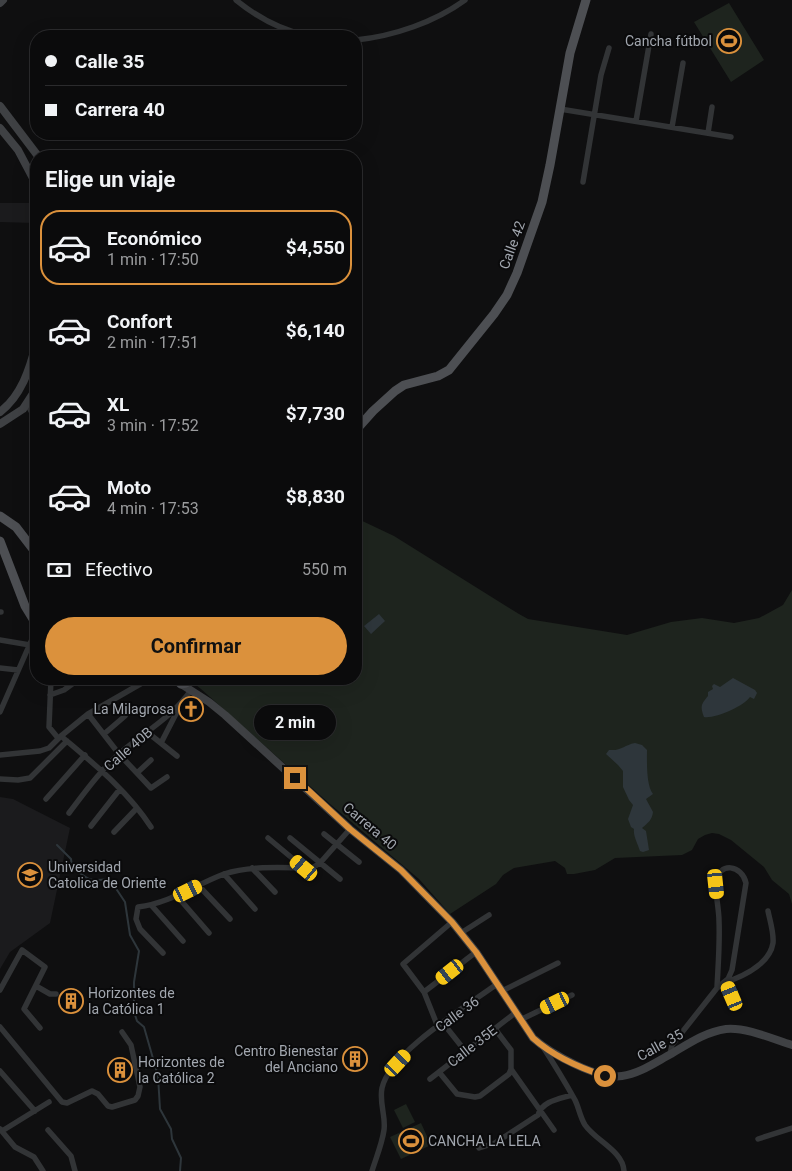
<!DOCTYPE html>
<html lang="es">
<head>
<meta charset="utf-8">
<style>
	:root { --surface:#0b0b0c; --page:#141415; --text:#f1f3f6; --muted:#9a9b9d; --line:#2b2b2d; --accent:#db913c }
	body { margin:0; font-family:Roboto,sans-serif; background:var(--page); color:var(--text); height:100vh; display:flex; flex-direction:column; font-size:19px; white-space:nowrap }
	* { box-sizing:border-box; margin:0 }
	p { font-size:16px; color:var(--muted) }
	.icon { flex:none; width:28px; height:28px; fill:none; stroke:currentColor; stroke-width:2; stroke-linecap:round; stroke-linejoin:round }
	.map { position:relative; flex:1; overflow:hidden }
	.panel { position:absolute; left:30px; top:150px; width:332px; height:535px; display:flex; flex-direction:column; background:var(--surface); border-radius:20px; box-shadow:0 5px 20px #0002,0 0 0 1px var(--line) }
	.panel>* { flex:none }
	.hud { position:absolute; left:30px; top:30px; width:332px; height:110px; border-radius:20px; box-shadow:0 5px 20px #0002,0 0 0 1px var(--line); display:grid; align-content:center; height:110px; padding:0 15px; background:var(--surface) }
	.end { position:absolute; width:22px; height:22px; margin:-11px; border:6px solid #db913c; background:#111; box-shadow:0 0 0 2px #111 }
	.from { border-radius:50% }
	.bubble { position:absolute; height:35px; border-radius:18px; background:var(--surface); box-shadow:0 5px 20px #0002,0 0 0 1px var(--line); font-size:16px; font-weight:700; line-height:35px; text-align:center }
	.car { position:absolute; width:15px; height:30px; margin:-15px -8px; border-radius:6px; box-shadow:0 0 4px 1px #0007; background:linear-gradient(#f5c518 24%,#345 0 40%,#f5c518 0 76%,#345 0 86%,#f5c518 0) }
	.hud b { display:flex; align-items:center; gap:18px; height:48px; font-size:19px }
	.hud b+b { border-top:1px solid var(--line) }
	.hud i { width:12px; height:12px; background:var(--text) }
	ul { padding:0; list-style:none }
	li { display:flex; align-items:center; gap:15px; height:75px; margin:0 10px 8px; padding:0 5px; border:2px solid transparent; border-radius:20px }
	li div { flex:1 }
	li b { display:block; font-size:19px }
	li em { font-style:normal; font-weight:700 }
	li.selected { border-color:var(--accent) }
	li>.icon { width:45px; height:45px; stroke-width:1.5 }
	h2 { padding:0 15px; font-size:22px; line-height:60px }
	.pay { display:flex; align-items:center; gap:12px; height:55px; padding:0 15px; font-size:19px }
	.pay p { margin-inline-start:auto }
	.cta { display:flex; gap:10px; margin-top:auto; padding:10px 15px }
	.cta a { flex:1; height:58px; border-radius:30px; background:var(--accent); color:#111; font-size:20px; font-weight:700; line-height:58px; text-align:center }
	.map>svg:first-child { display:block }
	.built { fill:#1b1b1d }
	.green { fill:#1e241e }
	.water { fill:#2e363b }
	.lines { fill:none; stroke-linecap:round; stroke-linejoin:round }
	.stream { stroke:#2e363b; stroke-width:2 }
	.street { stroke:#323436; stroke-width:5.5 }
	.secondary { stroke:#3f4144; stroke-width:8 }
	.primary { stroke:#4d4f53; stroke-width:9 }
	.route { stroke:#db913c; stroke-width:6 }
	.labels { text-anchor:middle; stroke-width:4; stroke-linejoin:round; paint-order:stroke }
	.poi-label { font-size:14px; fill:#a2a7af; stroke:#0a0a0b; text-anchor:start }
	.street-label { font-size:14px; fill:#a2a7af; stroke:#0a0a0b }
</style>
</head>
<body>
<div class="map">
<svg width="792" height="1171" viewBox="0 0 792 1171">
	<rect width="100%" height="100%" fill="#0f0f10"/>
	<!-- built -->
	<path class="built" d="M 0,203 L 32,203 L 34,223 L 0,222 Z
		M 0,797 L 13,799 L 70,828 L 50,923 L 10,952 L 0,969 Z"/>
	<!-- green -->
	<path class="green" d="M 729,3 L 764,60 L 731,82 L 694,22 Z
		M 356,518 L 394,536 L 519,614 L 528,619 L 627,635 L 671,622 L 702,618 L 734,623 L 759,618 L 783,605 L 792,590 L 792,904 L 789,894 L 772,880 L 764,867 L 731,840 L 719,834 L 712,833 L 705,835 L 698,839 L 692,850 L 682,855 L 615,858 L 595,870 L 574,874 L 567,874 L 565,868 L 555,861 L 514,868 L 503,875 L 496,884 L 450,914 L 419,879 L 330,804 L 201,689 L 196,685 L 194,679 L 356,679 Z
		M 406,1104 L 415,1122 L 403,1128 L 394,1110 Z
		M 421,1123 L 431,1145 L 401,1159 L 390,1137 Z"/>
	<!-- water -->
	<path class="water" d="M 379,614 L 385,621 L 371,634 L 364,626 Z
		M 733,678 L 755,690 L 757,693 L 754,699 L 750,697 C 744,706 715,719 704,717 C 700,707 701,704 708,696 L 708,692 L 713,689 L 712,686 L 714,684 L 720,687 Z
		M 635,743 L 642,745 L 647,750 C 647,761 646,785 653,794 L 646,799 L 653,812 C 652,820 648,823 642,828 L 646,831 L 649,850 L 643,852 L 640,851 C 638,844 633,836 634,829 L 631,827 L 628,819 L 633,805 L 629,800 L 623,787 L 623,771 L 618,765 L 606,754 L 609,750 C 622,751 624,745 635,743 Z"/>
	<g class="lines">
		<!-- stream -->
		<path class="stream" d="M 57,845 L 71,859 L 72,866 C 87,879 87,882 108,879 L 113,884 L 125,902 L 130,935 L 139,951 L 134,982 L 134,1012 L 137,1021 L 144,1027 L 158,1076 L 160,1109 L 171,1129 L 172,1139 L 181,1158 L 180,1171"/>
		<!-- street -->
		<path class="street" d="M 236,0 C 258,18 281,30 308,36
			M 356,40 C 394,36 435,22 465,0
			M 560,109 L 731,137
			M 636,121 L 651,34
			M 672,127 L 683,63
			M 708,133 L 712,107
			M 583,182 L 601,75 L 609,48
			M 27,404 L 36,420
			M 0,612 L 1,612
			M 0,640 L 30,645
			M 0,668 L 18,670
			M 51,679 L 49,727 L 58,738
			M 50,695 L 64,690 L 79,679
			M 0,712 L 36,630
			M 88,714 L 119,754 L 151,788 L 167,777
			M 147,732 L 177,756
			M 104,734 L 125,716
			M 61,736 C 94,764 127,790 151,827
			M 161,743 L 180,706
			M 0,755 L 40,751 L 49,748 L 61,736 L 88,714 L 149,679
			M 138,772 L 151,760
			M 0,779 L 18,780 L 30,778 L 67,741
			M 46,799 L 85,755
			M 69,813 C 85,792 100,771 119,754 C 143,733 173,717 191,690
			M 91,826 L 120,789
			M 114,832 L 137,808
			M 324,834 L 359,862
			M 268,838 L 304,868
			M 290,838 L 340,879
			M 252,868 L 275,892
			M 224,874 L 255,909
			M 199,886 L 230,919
			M 177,896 L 209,933
			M 152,906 L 183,941
			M 461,933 L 489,915
			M 163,953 L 140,929 L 136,919 L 138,907 C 170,903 195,885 224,874 C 252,865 283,868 312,868 L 320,863 L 350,829
			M 728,979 L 732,980 C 747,974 770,962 773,943 C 774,933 770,921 768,911
			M 726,981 L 733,1000
			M 36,986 L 50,994 L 56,994
			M 0,990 L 22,950 L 45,967 L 24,1009 L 40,1028
			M 502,991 L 558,963
			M 424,992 L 476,952
			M 520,1020 L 572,995
			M 443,1023 L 466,1052
			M 0,1027 L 62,1102 L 67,1103 L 92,1091 L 98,1094 L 108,1106 L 112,1107 L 135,1100 L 138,1096 L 140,1087 L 131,1045 L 122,1032
			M 438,1027 L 424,992 L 403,964 L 452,922
			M 495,1029 L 511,1050 L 511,1069 L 554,1130
			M 543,1047 C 554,1064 565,1082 575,1100 C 579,1108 580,1117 585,1125 C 596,1141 623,1151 624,1171
			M 670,1054 L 672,1045 L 717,988 L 728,979 L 732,970 L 746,883 C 742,865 719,861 716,882 C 715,894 719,908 719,921 C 720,943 718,966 717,988
			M 0,1071 L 35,1111
			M 439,1072 L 457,1094 L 475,1097 L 480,1096 L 509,1074 L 511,1069
			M 430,1079 L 515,1013
			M 0,1129 L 15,1147 L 34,1157 L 43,1171
			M 48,1130 L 71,1156 L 75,1171
			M 2,1131 L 49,1102
			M 758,1139 L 792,1128
			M 479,1148 L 495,1143 L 538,1115 C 542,1101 559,1099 572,1095
			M 372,1171 C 376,1158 382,1144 384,1130 C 386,1116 379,1103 382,1088 C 390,1052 467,1006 497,984"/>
		<!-- secondary -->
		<path class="secondary" d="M 0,3 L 3,0
			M 0,106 L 38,156
			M 0,128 L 18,150 L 36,184
			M 0,412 C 21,396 30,369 36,344
			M 0,424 L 23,409 L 36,389
			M 181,684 L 209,702 L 225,715 L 350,829 L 401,870 L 452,922 L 476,952 L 533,1038 C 551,1054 598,1080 622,1076 C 639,1074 656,1062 671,1054 C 688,1044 705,1032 726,1029 C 746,1027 773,1039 792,1045"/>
		<!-- primary -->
		<path class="primary" d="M 356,430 L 373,411 L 395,391 L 404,385 L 438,376 L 449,370 L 494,314 L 507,295 L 517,273 L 542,202 L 550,165 L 570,53 L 586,0
			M 0,516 L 16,527 L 36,553
			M 0,541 L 25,606 L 36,624
			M 176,679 L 181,684 L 186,683 L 189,679"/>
	</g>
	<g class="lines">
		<!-- route -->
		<path class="route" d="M 295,778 L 350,829 L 401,870 L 452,922 L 476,952 L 533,1038 C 553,1056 580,1068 605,1076"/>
	</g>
	<!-- icons -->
	<defs>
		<symbol id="stadium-ring" viewBox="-11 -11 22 22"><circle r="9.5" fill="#0a0a0b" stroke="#db913c" stroke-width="1.5"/><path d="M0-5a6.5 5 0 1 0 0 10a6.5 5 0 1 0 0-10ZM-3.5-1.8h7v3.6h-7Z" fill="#db913c"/></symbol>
		<symbol id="church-ring" viewBox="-11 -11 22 22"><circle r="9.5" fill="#0a0a0b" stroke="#db913c" stroke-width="1.5"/><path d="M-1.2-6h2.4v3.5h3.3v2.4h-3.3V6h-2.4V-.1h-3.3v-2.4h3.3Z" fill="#db913c"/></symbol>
		<symbol id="university-ring" viewBox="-11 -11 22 22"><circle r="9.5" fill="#0a0a0b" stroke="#db913c" stroke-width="1.5"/><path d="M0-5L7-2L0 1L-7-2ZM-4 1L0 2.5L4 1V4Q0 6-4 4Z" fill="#db913c"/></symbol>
		<symbol id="building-ring" viewBox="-11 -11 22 22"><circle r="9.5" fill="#0a0a0b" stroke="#db913c" stroke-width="1.5"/><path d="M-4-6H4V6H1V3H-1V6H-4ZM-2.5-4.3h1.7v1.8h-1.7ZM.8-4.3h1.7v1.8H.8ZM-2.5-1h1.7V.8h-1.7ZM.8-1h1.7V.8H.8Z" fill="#db913c"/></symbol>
	</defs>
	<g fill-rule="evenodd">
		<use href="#stadium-ring" x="715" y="27" width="28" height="28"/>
		<use href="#church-ring" x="177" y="695" width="28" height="28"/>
		<use href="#university-ring" x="16" y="861" width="28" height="28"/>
		<use href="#building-ring" x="57" y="987" width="28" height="28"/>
		<use href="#building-ring" x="341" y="1045" width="28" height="28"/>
		<use href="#building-ring" x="106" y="1056" width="28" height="28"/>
		<use href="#stadium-ring" x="397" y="1127" width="28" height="28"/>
	</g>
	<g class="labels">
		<!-- poi labels -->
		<g class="poi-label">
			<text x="712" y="46" text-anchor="end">Cancha fútbol</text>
			<text x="174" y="714" text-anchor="end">La Milagrosa</text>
			<text x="48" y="872">Universidad<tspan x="48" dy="16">Catolica de Oriente</tspan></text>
			<text x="88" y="998">Horizontes de<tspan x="88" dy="16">la Católica 1</tspan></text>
			<text x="338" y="1056" text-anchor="end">Centro Bienestar<tspan x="338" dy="16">del Anciano</tspan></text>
			<text x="138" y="1067">Horizontes de<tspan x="138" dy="16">la Católica 2</tspan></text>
			<text x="428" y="1146">CANCHA LA LELA</text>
		</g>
		<!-- street labels -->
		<g class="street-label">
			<text transform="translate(512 245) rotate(-70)" y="5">Calle 42</text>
			<text transform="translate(128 749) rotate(-41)" y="5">Calle 40B</text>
			<text transform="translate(370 826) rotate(40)" y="5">Carrera 40</text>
			<text transform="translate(457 1014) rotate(-36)" y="5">Calle 36</text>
			<text transform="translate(660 1045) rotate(-29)" y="5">Calle 35</text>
			<text transform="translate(472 1046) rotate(-38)" y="5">Calle 35E</text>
		</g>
	</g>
</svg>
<i class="end from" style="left:605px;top:1076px"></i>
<i class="end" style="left:295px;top:778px"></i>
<div class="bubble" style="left:254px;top:705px;width:82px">2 min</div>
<i class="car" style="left:304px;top:868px;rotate:310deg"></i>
<i class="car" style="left:716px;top:884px;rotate:174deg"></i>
<i class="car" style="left:188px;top:891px;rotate:64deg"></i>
<i class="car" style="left:450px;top:972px;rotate:232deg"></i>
<i class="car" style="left:732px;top:996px;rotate:337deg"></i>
<i class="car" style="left:555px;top:1003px;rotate:244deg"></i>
<i class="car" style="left:398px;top:1063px;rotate:43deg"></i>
<div class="hud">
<b><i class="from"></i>Calle 35</b>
<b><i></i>Carrera 40</b>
</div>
<section class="panel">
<h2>Elige un viaje</h2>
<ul>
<li class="selected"><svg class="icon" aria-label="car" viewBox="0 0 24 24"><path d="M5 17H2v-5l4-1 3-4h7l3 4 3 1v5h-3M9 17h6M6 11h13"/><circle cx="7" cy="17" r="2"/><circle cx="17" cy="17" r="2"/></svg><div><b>Económico</b><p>1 min · 17:50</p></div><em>$4,550</em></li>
<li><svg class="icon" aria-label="car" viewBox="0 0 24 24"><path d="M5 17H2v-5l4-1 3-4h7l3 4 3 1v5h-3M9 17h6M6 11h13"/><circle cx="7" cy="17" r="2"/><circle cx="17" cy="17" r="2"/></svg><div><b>Confort</b><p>2 min · 17:51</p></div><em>$6,140</em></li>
<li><svg class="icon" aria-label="car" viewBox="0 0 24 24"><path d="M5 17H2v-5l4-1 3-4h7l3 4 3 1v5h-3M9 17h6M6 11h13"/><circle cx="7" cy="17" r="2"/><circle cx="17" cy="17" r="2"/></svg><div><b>XL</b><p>3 min · 17:52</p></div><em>$7,730</em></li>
<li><svg class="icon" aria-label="car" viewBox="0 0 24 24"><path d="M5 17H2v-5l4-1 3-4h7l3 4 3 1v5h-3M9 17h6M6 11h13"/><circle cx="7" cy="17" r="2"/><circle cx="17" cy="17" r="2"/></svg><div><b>Moto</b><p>4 min · 17:53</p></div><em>$8,830</em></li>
</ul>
<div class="pay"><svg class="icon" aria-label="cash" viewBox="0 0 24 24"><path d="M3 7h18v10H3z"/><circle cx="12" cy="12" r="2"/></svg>Efectivo<p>550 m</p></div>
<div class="cta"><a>Confirmar</a></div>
</section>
</div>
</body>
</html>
